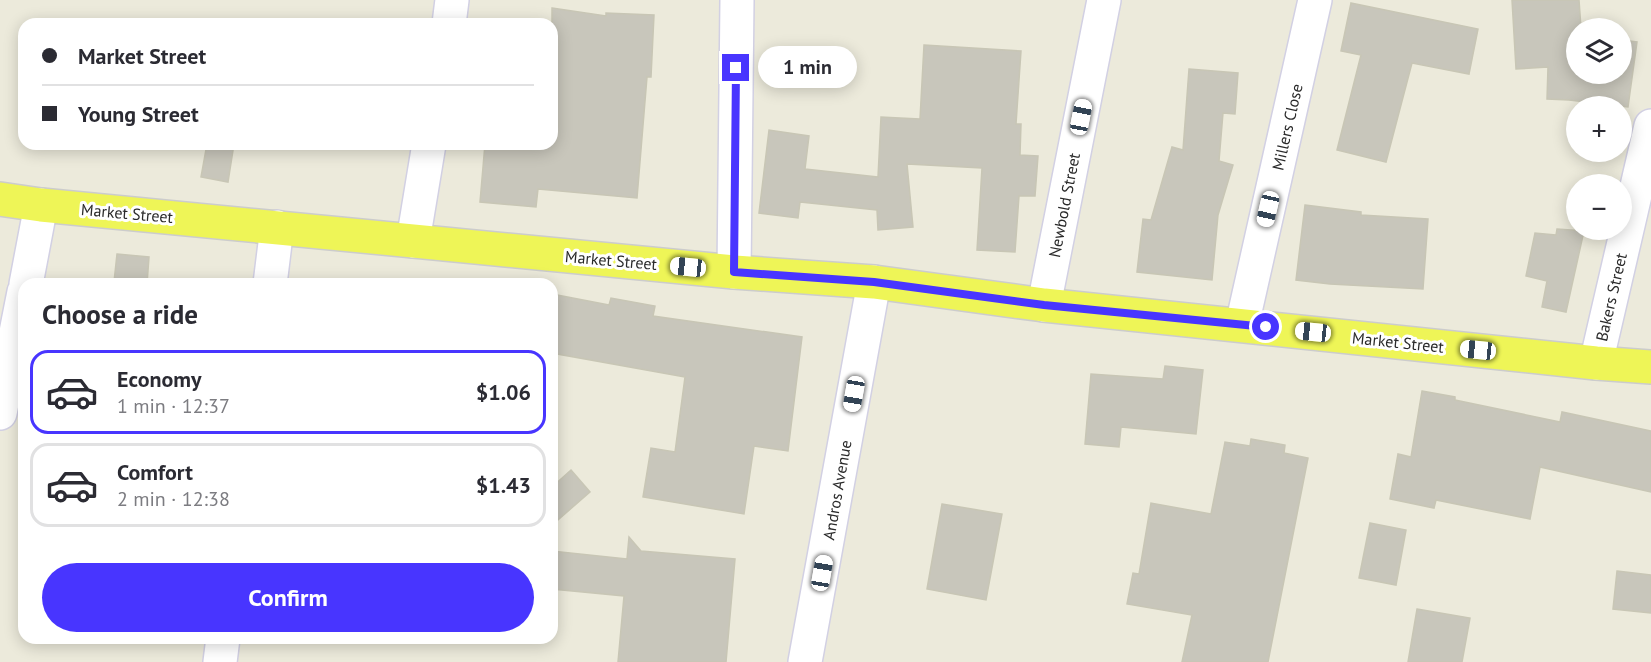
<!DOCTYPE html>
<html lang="en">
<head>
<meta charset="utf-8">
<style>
	:root { --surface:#fff; --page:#f7f7f7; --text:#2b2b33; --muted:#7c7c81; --line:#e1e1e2; --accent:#4835ff }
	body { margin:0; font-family:"PT Sans",sans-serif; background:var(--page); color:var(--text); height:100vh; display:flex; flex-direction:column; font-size:22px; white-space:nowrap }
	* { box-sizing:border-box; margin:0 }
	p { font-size:20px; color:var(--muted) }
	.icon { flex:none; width:33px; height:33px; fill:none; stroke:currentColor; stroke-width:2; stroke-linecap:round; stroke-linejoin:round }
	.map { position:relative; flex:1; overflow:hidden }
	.side { position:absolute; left:18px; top:278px; width:540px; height:366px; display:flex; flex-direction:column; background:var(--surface); border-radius:18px; box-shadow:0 3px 15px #0003 }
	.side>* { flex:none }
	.guide { position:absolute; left:18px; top:18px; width:540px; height:132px; border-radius:18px; box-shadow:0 3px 15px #0003; display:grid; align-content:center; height:132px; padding:0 24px; background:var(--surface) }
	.controls { position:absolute; left:1566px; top:18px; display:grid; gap:12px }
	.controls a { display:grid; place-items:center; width:66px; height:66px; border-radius:50%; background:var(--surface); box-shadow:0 3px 15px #0003; font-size:30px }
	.end { position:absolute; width:27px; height:27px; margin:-14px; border:8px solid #4835ff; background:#fff; box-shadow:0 0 0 3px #fff }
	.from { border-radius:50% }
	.bubble { position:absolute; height:42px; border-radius:21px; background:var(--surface); box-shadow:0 3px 15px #0003; font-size:20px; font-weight:700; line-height:42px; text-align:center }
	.car { position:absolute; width:18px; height:36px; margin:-18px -9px; border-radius:8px; box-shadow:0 0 4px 2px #0007; background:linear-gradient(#fff 24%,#345 0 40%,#fff 0 76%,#345 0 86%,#fff 0) }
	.guide b { display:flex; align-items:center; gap:21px; height:57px; font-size:22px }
	.guide b+b { border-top:2px solid var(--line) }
	.guide i { width:15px; height:15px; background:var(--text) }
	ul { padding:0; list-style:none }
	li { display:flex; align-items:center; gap:18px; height:84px; margin:0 12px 9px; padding:0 12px; border:3px solid var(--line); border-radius:18px }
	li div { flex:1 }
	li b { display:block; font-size:22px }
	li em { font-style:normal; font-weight:700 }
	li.current { border-color:var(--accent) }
	li>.icon { width:54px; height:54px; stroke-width:1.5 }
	h2 { padding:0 24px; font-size:27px; line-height:72px }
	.action { display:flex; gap:12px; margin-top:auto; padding:12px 24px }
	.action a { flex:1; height:69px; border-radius:36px; background:var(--accent); color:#fff; font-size:24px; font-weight:700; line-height:69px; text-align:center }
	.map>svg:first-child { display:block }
	.building { fill:#c8c6bb; stroke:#c8c6b5; stroke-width:1.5 }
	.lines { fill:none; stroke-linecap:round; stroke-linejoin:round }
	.street-casing { stroke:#d2d0e3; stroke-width:36 }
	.primary-casing { stroke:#ccc; stroke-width:36 }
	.street { stroke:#fff; stroke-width:33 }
	.primary { stroke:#eef557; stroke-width:33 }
	.route { stroke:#4835ff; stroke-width:8 }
	.labels { text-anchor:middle; stroke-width:6; stroke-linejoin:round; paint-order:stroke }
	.street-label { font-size:16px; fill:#2a2a2a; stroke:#fff }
</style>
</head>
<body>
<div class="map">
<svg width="1651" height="662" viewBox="0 0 1651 662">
	<rect width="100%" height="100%" fill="#eceadb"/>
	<!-- building -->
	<path class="building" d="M 1512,0 L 1579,0 L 1581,28 L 1576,28 L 1576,74 L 1622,74 L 1622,40 L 1637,42 L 1628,107 L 1569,100 L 1547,99 L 1548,67 L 1516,69 Z
		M 1351,3 L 1478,29 L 1469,74 L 1412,63 L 1386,162 L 1337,150 L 1361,55 L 1341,51 Z
		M 552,8 L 606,16 L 606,13 L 654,15 L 651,77 L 647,77 L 637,198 L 538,189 L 536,207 L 480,202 L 485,144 L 552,144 Z
		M 924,45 L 1021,51 L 1016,124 L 1021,124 L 1020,155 L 1038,156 L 1035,196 L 1019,196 L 1015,252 L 977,250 L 982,168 L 907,164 L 913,227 L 878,230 L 877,210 L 800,202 L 798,218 L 759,213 L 769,130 L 809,136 L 805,169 L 878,177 L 881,117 L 920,119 Z
		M 1189,69 L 1238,73 L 1235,114 L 1223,113 L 1219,161 L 1233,165 L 1218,215 L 1212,280 L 1137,272 L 1143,219 L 1151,220 L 1172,147 L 1183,150 Z
		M 207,144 L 234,144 L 228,182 L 201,177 Z
		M 1305,205 L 1361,212 L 1361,215 L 1428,219 L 1423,289 L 1330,284 L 1296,280 Z
		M 1557,229 L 1584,231 L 1566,312 L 1542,307 L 1547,281 L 1526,276 L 1535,233 L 1556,235 Z
		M 117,254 L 149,257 L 147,284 L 114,282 Z
		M 552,294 L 609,305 L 611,298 L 655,306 L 653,316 L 802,337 L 788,451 L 754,446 L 744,514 L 643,497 L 651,448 L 675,452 L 685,377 L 552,353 Z
		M 1165,366 L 1203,370 L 1196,434 L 1121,427 L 1119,447 L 1085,444 L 1091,374 L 1163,379 Z
		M 1422,391 L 1455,397 L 1455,400 L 1560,422 L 1562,412 L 1651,431 L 1651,492 L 1540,467 L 1530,519 L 1436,500 L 1434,508 L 1390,499 L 1398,454 L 1411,457 Z
		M 1251,439 L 1285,445 L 1284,453 L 1308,458 L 1268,662 L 1182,662 L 1192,615 L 1127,604 L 1133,573 L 1139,574 L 1151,503 L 1211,514 L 1225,442 L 1250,446 Z
		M 571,470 L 590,492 L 552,525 L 552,487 Z
		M 942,504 L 1002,514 L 986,600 L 927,589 Z
		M 1370,523 L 1406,530 L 1396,585 L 1359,578 Z
		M 629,537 L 641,551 L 735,559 L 726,662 L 618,662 L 624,596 L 552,589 L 552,551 L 627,559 Z
		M 1617,571 L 1651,575 L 1651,613 L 1613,609 Z
		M 1417,609 L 1470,618 L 1462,662 L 1408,662 Z"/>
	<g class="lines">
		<defs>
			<path id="street" d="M 449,24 L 452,0
				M 413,241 L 429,144
				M 734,272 L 737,0
				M 26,284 L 41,205
				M 270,284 L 277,227
				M 1044,305 L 1104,0
				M 1242,325 L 1315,0
				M 1596,363 L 1651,126
				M 0,413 L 24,292
				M 220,662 L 223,638
				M 805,662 L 874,282"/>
			<path id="primary" d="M 0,199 L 41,205 L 734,272 L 874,282 L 1044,305 L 1596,363 L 1651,367"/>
		</defs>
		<!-- street casing -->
		<use href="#street" class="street-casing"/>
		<!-- primary casing -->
		<use href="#primary" class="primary-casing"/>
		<!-- street -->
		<use href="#street" class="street"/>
		<!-- primary -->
		<use href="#primary" class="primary"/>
	</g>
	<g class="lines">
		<!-- route -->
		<path class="route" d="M 736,68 L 734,272 L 874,282 L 1044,305 L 1266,327"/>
	</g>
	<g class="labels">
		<!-- street labels -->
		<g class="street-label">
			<text transform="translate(1287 127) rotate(-77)" y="6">Millers Close</text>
			<text transform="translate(1064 205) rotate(-79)" y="6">Newbold Street</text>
			<text transform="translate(127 213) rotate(5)" y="6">Market Street</text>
			<text transform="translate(611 260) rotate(5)" y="6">Market Street</text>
			<text transform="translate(1611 297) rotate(-77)" y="6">Bakers Street</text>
			<text transform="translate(1398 342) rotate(6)" y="6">Market Street</text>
			<text transform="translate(837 490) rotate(-80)" y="6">Andros Avenue</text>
		</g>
	</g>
</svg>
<div class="controls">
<a><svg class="icon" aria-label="layers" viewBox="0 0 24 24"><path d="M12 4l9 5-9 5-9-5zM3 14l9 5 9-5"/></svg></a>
<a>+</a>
<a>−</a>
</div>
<i class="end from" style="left:1266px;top:327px"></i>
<i class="end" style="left:736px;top:68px"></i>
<div class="bubble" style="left:758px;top:46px;width:99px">1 min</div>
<i class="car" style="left:1081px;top:117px;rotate:11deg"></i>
<i class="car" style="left:1268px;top:209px;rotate:193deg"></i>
<i class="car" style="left:688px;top:267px;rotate:276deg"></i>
<i class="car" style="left:1313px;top:332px;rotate:276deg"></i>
<i class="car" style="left:1478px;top:350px;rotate:276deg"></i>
<i class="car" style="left:854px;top:394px;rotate:190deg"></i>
<i class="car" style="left:822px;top:573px;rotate:10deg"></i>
<div class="guide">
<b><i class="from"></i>Market Street</b>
<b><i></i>Young Street</b>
</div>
<section class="side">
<h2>Choose a ride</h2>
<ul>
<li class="current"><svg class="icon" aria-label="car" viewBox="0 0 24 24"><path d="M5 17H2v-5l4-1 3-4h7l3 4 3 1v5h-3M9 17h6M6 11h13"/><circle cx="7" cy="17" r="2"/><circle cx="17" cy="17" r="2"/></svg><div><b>Economy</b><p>1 min · 12:37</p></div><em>$1.06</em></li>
<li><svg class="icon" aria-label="car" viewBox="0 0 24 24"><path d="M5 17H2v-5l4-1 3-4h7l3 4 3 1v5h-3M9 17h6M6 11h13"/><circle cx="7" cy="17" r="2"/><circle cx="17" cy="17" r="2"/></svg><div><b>Comfort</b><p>2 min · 12:38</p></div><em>$1.43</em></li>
</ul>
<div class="action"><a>Confirm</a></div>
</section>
</div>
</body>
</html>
